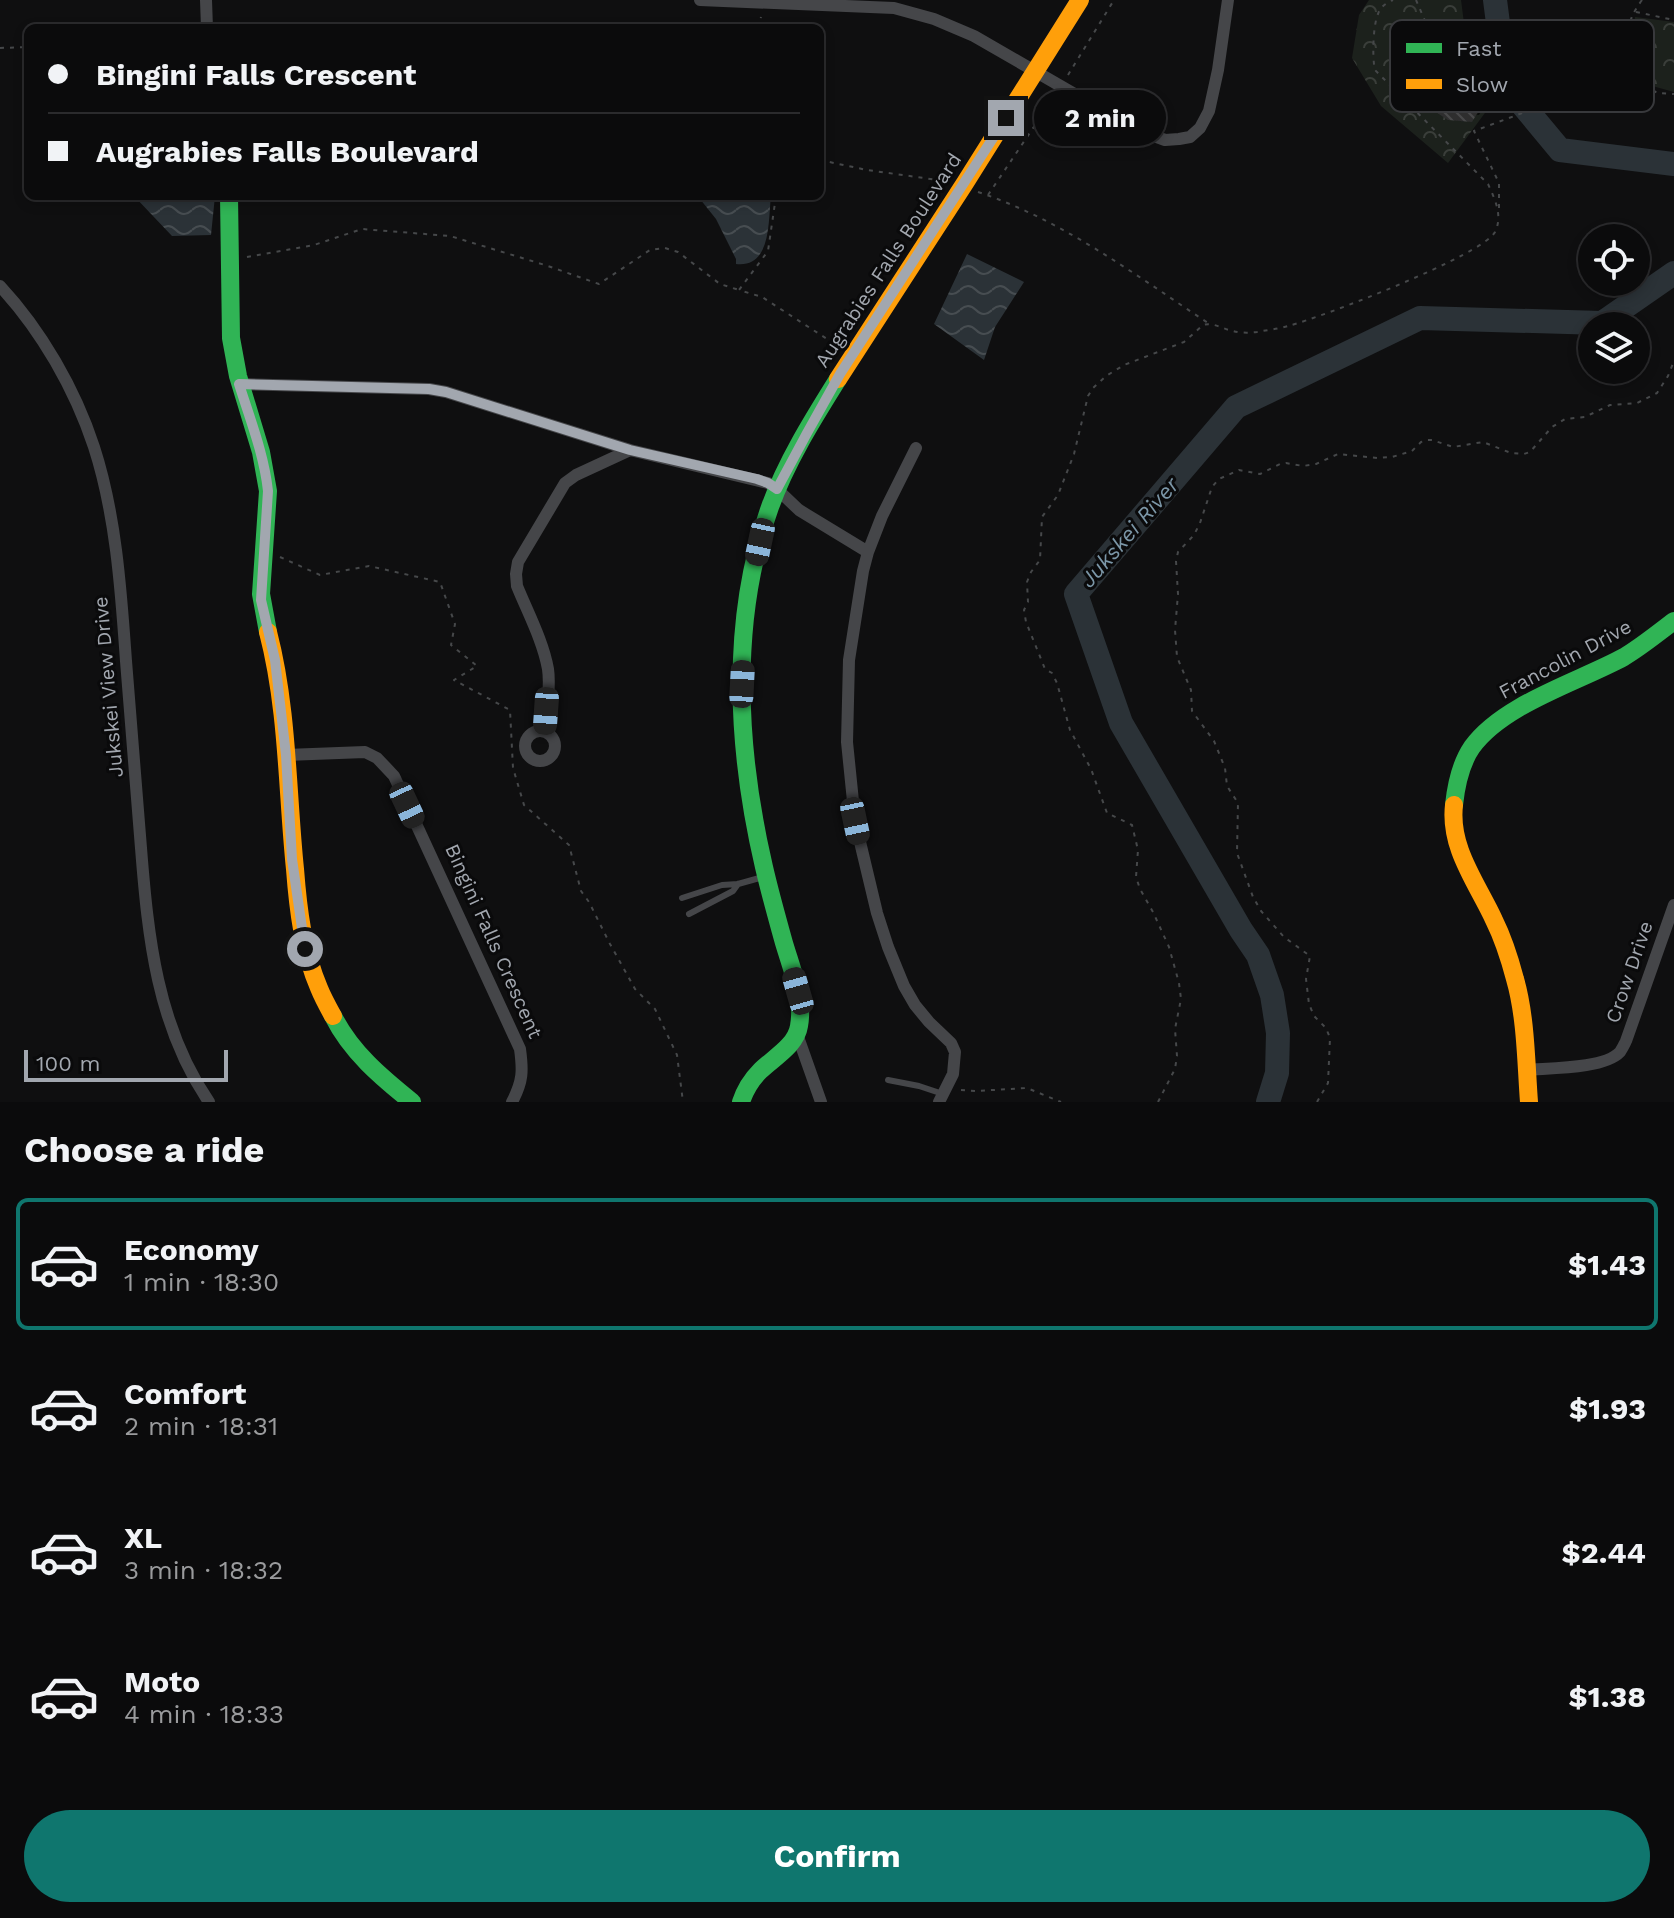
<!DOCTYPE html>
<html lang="en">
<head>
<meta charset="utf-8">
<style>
	:root { --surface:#0b0b0c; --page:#19191a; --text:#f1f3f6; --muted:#9a9b9d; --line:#2b2b2d; --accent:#0f766e }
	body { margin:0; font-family:"Work Sans",sans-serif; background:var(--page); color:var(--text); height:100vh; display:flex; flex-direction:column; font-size:30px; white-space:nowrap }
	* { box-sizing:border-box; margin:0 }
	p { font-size:26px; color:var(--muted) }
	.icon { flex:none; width:44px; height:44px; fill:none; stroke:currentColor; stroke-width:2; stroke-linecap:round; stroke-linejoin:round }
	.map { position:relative; height:1102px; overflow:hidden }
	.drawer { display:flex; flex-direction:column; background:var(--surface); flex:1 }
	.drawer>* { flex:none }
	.top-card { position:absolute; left:24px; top:24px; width:800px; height:176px; border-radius:12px; box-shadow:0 4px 12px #0003,0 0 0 2px var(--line); display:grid; align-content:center; height:176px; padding:0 24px; background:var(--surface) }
	.buttons { position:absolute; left:1578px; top:224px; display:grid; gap:16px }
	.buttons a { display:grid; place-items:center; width:72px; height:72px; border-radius:50%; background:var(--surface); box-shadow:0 4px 12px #0003,0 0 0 2px var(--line); font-size:40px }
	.scale { position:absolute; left:24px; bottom:20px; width:204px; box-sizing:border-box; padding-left:8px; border:4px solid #a2a7af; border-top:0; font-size:22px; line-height:28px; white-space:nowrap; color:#a2a7af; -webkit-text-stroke:6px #0a0a0b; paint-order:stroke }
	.end { position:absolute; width:36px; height:36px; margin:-18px; border:10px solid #a2a7af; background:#111; box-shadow:0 0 0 4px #111 }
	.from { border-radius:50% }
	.bubble { position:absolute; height:56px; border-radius:28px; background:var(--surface); box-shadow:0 4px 12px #0003,0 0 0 2px var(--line); font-size:26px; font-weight:700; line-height:56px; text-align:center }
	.car { position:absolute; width:24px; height:48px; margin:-24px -12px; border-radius:10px; box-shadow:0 0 6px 2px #0007; background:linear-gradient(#222 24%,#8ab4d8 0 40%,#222 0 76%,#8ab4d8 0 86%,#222 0) }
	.top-card b { display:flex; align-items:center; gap:28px; height:76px; font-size:30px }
	.top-card b+b { border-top:2px solid var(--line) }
	.top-card i { width:20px; height:20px; background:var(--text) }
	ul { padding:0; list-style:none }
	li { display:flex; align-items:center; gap:24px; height:132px; margin:0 16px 12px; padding:0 8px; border:4px solid transparent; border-radius:12px }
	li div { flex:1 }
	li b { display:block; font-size:30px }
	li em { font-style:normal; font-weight:700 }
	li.on { border-color:var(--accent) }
	li>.icon { width:72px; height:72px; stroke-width:1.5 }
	h2 { padding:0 24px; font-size:36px; line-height:96px }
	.action { display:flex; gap:16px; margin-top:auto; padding:16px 24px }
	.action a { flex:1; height:92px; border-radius:48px; background:var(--accent); color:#fff; font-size:32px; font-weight:700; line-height:92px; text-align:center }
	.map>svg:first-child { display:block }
	.park { fill:url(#park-crowns) }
	.water { fill:url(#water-waves) }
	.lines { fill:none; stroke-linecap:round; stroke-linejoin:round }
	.river { stroke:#2b3237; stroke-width:24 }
	.building { fill:url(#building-back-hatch); filter:url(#shadow) }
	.path { stroke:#46484a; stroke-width:2; stroke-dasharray:4 6; stroke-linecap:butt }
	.lane { stroke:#454649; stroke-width:6 }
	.street { stroke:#454649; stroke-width:12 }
	.fast { stroke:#30b455; stroke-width:18 }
	.slow { stroke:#ff9f0a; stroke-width:18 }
	.route { stroke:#a2a7af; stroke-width:10 }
	.labels { text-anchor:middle; stroke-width:6; stroke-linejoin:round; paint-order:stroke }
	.street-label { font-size:20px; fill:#a2a7af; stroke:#0a0a0b }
	.water-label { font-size:22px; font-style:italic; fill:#7b96a7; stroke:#0a0a0b }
	.key { fill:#0a0a0b; stroke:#38393c; stroke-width:2 }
	.key-label { font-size:22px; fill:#a2a7af }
</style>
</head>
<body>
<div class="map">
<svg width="1674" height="1102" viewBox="0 0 1674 1102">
	<defs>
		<pattern id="park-crowns" width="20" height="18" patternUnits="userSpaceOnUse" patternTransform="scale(2)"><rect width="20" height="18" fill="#1c211c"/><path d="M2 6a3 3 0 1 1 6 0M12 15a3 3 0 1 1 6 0" fill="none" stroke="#3a3e3a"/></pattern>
		<pattern id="water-waves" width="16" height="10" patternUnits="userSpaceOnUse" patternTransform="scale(2)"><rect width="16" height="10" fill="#2b3237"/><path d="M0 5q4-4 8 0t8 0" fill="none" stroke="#474d51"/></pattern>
		<pattern id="building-back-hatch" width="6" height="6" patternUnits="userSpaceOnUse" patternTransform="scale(2)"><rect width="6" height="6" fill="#2d2d2e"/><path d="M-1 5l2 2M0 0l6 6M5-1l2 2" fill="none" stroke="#48494a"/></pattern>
		<filter id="shadow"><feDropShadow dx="7" dy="-7" stdDeviation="0" flood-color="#0009"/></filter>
	</defs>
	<rect width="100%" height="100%" fill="#0f0f10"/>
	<!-- park -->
	<path class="park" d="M 1369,0 L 1461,0 L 1467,47 L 1490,67 L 1493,102 L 1448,163 L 1381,106 L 1352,58 L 1359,15 Z
		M 1635,17 L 1674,22 L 1674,92 L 1649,85 L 1634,31 Z"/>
	<!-- water -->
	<path class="water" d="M 134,196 L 215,196 L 211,235 L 172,236 Z
		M 700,196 L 771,196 C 768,220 772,268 736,264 L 736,259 L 716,219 L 700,199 Z
		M 967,254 L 1024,282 L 995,327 L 984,360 L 934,324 Z"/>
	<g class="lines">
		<!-- river -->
		<path class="river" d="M 1495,0 L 1506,85 L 1560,150 L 1674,164
			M 1268,1102 L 1277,1073 L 1278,1033 L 1272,995 L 1258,955 L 1241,930 L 1121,723 L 1076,594 L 1236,407 L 1420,318 L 1602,323 L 1674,273"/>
	</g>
	<!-- building -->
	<path class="building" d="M 1447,33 L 1456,55 L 1467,57 L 1488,75 L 1487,97 L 1472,122 L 1448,120 L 1431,109 L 1424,95 L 1427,70 L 1403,79 L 1397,66 L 1419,55 L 1417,50 Z"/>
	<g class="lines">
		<!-- path -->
		<path class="path" d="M 1416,0 L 1432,37
			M 1642,0 C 1622,28 1631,28 1641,56 C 1645,64 1644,74 1644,83 L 1657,93 L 1674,94
			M 1636,12 L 1674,20
			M 759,28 L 761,17
			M 0,48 L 28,47
			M 1068,75 L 1114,0
			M 820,160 L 867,170 L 945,181
			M 978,192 C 1062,220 1134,274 1208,323
			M 988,195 L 1054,97
			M 776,196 L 768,251 L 739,290 L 762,297 L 838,346
			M 1499,208 L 1499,183 L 1474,131 L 1644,68
			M 247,257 L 314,245 L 362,229 L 450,236 L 545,265 L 599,284 L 650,250 L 665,248 L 678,252 L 720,284 L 739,290
			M 280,557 L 320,575 L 369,566 L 440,582 L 455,624 L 451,645 L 477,666 L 454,680 L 510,710 L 513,768 L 524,805 L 569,845 L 581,891 L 589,902 L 610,944 L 635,989 L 655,1009 L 677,1055 L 683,1102
			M 961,1090 L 976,1091 L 1027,1088 L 1061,1102
			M 1158,1102 L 1175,1069 L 1177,1056 L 1175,1029 L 1181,999 L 1179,983 L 1169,947 L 1153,912 L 1140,889 L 1136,877 L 1138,850 L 1132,825 L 1107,813 L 1091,769 L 1070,730 L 1057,683 L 1052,673 L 1045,669 L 1026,622 L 1024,610 L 1028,602 L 1027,582 L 1031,572 L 1040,560 L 1042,517 L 1058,495 L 1074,454 L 1088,396 L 1093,388 L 1106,376 L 1124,365 L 1184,342 L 1203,325 C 1214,322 1222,329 1233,331 C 1240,333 1249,333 1257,332 C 1267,330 1278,329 1288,326 C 1320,318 1483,255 1495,232 C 1503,216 1495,199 1488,184 L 1375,70 C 1372,58 1373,25 1378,14 C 1380,7 1386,3 1393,0
			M 1317,1102 L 1328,1083 L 1330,1038 L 1326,1028 L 1314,1016 L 1309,1004 L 1306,979 L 1310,956 L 1284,937 L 1261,911 L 1253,897 L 1237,853 L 1238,803 L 1227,786 L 1225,768 L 1214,741 L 1192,711 L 1191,690 L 1177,657 L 1175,630 L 1178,594 L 1176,561 L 1178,552 L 1194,535 L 1200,523 L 1212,487 L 1219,479 L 1239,470 L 1260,474 L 1280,464 L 1286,463 L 1303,466 L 1316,464 L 1338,454 L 1377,458 L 1392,457 L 1412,451 L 1421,442 L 1427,440 L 1432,440 L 1453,447 L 1483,442 L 1511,453 L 1524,454 L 1530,452 L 1552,427 L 1565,419 L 1585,417 L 1610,405 L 1637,403 L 1657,393 L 1668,376 L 1674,361"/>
		<!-- lane -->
		<path class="lane" d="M 682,898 L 722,885 L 738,884 L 763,877
			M 689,914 L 733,891 L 738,884
			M 888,1080 L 919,1086 L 943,1094"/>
		<!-- street -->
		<path class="street" d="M 206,0 L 207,28
			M 700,0 L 894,8 L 934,19 L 974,36 L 1135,129 L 1165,140 L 1179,139 L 1190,137 L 1200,128 L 1209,111 L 1218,70 L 1228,0
			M 0,286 C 41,330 75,389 94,447 C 116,515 121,590 126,661 C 131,724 136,786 141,848 C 148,937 157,1026 209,1102
			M 239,384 L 429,389 L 446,392 L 630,450 L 768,483 L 777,489 L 799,510 L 868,552
			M 916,448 L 882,516 L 868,552 L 863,571 L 849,660 L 847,742 L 855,821 L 877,913 L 888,947 L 904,986 L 915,1005 L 929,1022 L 951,1043 L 955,1052 L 953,1074 L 939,1102
			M525 746a15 15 0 1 1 30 0a15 15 0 1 1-30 0Z
			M 545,732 C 546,712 551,689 548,669 C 543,641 528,613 517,586 L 516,574 L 518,562 L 565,483 L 576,475 L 630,450
			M 286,755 L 365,752 L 377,758 L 394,776 L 520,1049 C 523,1071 523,1081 512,1102
			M 797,1034 L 821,1102
			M 1527,1070 C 1549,1068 1604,1069 1620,1052 C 1620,1052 1626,1042 1626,1041 L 1674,905"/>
		<!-- fast -->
		<path class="fast" d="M 229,196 L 231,338 L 238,376 L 261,452 L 268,491 L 261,594 L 268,632
			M 1454,805 C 1456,786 1461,763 1472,747 C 1503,704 1578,682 1624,657 C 1641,647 1658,633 1674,621
			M 333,1016 C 351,1052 381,1077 412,1102
			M 741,1102 C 745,1090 751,1080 760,1071 C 773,1058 796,1046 799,1026 C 804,998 792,970 784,943 C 777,918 770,893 764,867 C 737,751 729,622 770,507 C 786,462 813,419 838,379"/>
		<!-- slow -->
		<path class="slow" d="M 838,379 L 965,183 L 1080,0
			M 268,632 C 288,709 287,791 295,869 C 298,909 303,951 319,988 C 323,998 328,1007 333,1016
			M 1454,805 C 1449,848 1477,883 1494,920 C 1503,938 1510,960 1515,979 C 1526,1017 1526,1063 1529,1102"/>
	</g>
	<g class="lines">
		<!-- route -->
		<path class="route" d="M 305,949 L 292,859 L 286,755 L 275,660 L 261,600 L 268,491 C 264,454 250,419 239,384 L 429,389 L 446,392 L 630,450 L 757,479 L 768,483 L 777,489 L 807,433 L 840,374 L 1006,118"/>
	</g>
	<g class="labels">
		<!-- street labels -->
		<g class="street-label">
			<text transform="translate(888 260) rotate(-57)" y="7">Augrabies Falls Boulevard</text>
			<text transform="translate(1565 659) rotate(-28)" y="7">Francolin Drive</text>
			<text transform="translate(108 687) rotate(-95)" y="7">Jukskei View Drive</text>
			<text transform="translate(494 941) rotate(66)" y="7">Bingini Falls Crescent</text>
			<text transform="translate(1629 972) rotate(-71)" y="7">Crow Drive</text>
		</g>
		<!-- water labels -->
		<g class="water-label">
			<text transform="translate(1129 532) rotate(-49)" y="8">Jukskei River</text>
		</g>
	</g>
	<!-- legend -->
	<rect x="1390" y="20" width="264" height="92" rx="12" class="key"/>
	<rect x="1406" y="43" width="36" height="10" fill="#30b455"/>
	<rect x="1406" y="79" width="36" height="10" fill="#ff9f0a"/>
	<g class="key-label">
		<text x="1456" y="56">Fast</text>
		<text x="1456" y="92">Slow</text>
	</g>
</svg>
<div class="buttons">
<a><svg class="icon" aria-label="locate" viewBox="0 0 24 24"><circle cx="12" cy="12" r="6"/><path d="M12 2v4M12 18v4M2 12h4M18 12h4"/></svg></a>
<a><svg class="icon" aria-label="layers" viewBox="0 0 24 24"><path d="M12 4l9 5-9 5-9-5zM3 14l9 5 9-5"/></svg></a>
</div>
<div class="scale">100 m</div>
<i class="end from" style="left:305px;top:949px"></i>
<i class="end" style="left:1006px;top:118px"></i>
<div class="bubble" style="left:1034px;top:90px;width:132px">2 min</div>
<i class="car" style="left:760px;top:542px;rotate:192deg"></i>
<i class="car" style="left:742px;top:684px;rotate:3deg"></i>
<i class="car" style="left:546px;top:711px;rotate:184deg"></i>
<i class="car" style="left:407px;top:805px;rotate:155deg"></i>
<i class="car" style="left:855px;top:821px;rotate:168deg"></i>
<i class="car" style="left:798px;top:991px;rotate:344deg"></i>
<div class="top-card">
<b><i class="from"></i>Bingini Falls Crescent</b>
<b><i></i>Augrabies Falls Boulevard</b>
</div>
</div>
<section class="drawer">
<h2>Choose a ride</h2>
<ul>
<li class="on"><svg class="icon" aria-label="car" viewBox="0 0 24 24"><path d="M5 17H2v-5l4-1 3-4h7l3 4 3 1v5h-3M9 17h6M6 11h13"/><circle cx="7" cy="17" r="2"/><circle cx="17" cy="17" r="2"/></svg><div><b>Economy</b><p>1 min · 18:30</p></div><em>$1.43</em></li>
<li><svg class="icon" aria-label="car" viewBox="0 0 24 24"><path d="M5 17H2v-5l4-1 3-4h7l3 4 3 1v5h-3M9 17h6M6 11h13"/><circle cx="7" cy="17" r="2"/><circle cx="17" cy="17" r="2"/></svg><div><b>Comfort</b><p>2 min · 18:31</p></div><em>$1.93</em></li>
<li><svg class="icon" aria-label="car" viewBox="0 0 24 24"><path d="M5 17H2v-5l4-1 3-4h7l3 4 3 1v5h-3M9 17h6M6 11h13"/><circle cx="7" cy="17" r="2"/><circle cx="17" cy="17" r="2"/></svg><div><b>XL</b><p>3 min · 18:32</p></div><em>$2.44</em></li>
<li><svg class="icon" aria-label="car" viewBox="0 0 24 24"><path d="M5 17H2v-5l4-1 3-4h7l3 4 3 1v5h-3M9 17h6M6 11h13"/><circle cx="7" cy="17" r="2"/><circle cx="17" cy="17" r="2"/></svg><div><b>Moto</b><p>4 min · 18:33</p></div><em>$1.38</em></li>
</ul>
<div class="action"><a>Confirm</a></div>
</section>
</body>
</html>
